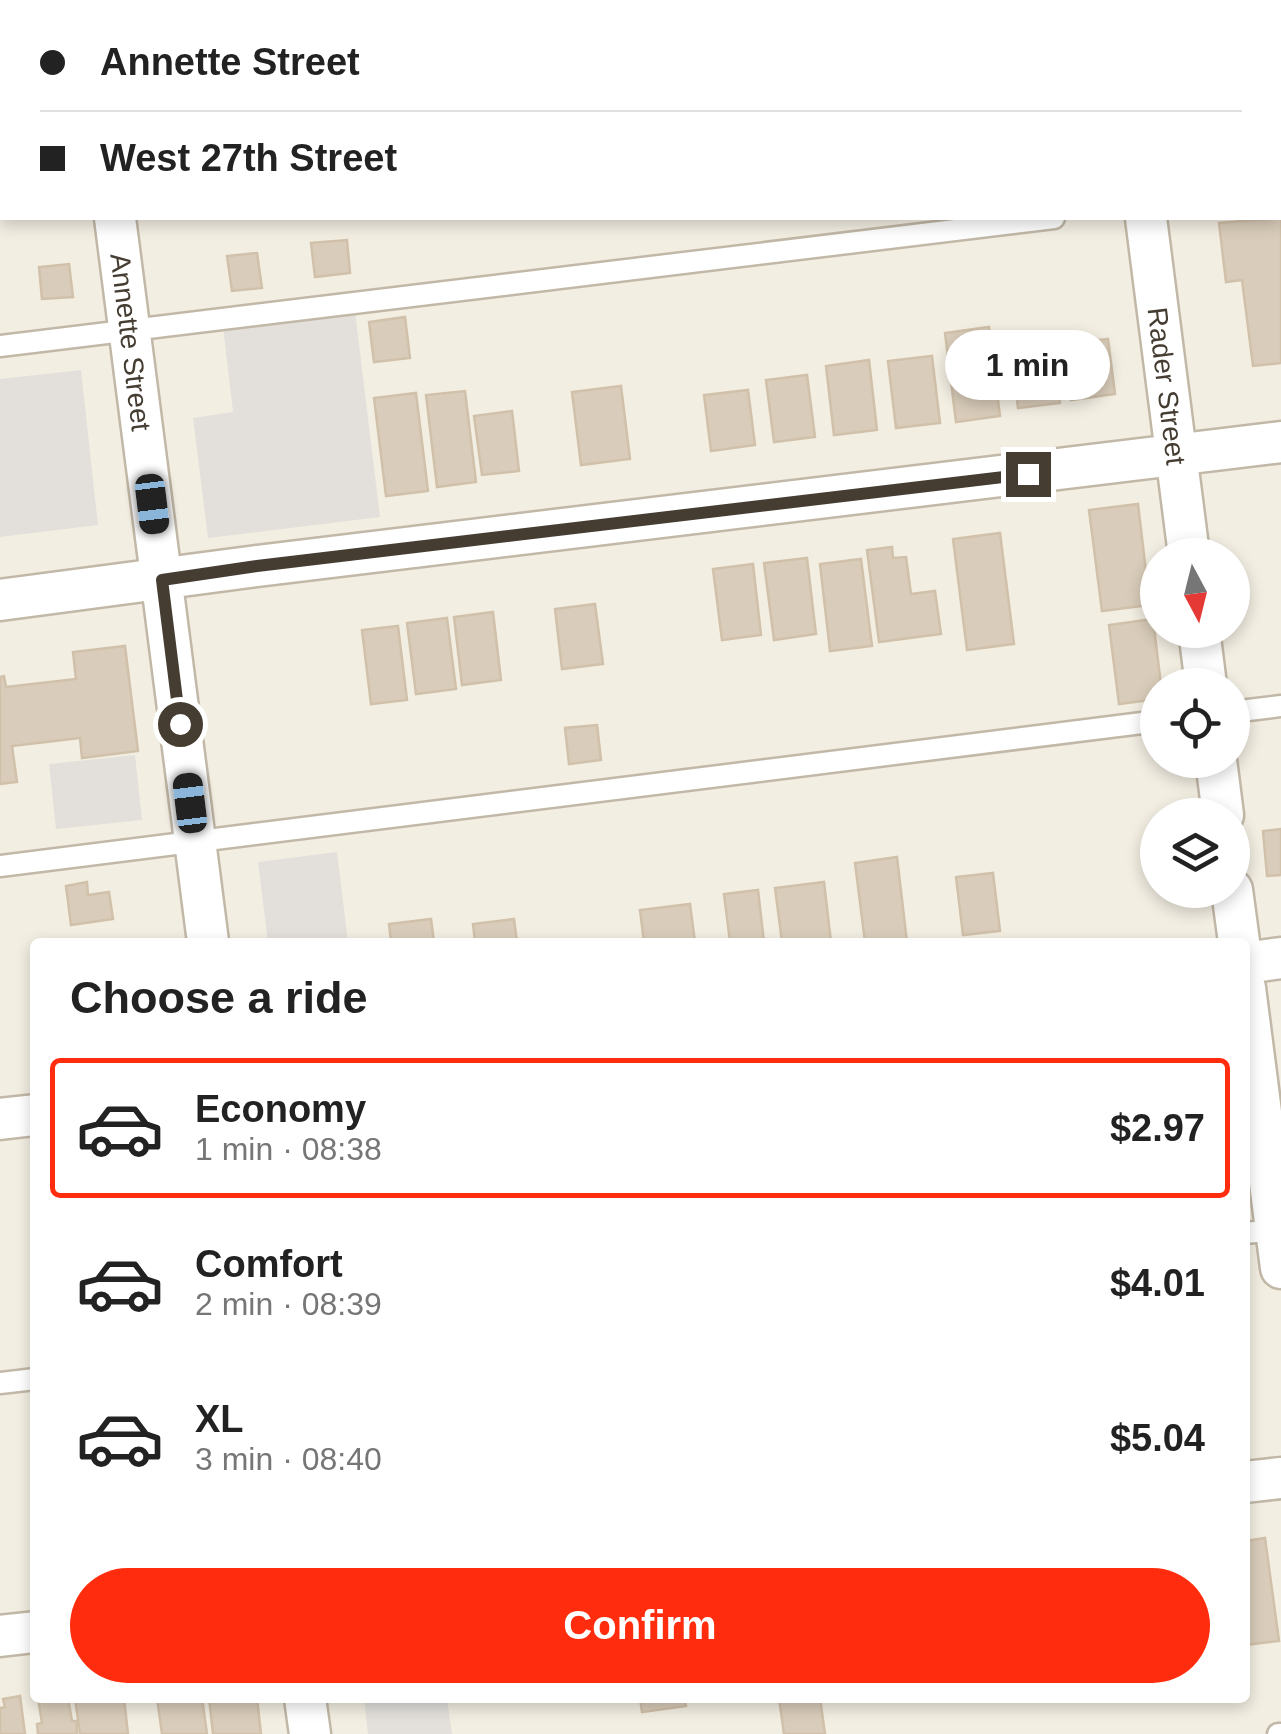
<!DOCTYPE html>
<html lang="en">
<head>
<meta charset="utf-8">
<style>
	:root { --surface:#fff; --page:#f6f6f6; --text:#222; --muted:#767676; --line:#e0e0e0; --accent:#ff2d0d }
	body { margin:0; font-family:Arial,sans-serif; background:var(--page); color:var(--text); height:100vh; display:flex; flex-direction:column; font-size:38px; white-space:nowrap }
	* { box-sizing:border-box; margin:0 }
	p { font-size:32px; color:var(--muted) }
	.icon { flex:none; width:55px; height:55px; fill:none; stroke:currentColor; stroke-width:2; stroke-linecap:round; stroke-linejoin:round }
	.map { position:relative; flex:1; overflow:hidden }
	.details { position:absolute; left:30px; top:938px; width:1220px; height:765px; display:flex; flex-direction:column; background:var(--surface); border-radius:10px; box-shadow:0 5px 15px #0003 }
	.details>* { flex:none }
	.banner { position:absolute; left:0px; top:0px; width:1282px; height:220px; box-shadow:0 5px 15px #0003; display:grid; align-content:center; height:220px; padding:0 40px; background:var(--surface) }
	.needle { width:65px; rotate:173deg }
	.tools { position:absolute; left:1140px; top:538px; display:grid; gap:20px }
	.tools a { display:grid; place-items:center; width:110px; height:110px; border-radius:50%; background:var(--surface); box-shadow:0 5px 15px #0003; font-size:50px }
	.end { position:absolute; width:45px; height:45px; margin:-22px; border:12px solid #453d32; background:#fff; box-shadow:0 0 0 5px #fff }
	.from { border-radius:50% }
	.bubble { position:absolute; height:70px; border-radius:35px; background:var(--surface); box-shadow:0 5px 15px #0003; font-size:32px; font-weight:700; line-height:70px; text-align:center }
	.car { position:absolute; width:30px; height:60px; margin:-30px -15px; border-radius:12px; box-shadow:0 0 8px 2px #0007; background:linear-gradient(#222 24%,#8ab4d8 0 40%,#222 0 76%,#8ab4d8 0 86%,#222 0) }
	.banner b { display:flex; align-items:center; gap:35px; height:95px; font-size:38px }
	.banner b+b { border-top:2px solid var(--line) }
	.banner i { width:25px; height:25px; background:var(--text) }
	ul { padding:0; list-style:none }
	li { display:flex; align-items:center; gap:30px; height:140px; margin:0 20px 15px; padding:0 20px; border:5px solid transparent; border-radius:10px }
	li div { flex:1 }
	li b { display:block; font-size:38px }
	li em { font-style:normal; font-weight:700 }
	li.current { border-color:var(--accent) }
	li>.icon { width:90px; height:90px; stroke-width:1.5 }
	h2 { padding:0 40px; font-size:45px; line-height:120px }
	.primary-button { display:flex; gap:20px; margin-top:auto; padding:20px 40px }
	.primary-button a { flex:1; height:115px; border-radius:60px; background:var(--accent); color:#fff; font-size:40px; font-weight:700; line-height:115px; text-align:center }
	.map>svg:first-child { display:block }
	.parking { fill:#e3e0dc }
	.building { fill:#d9ccba; stroke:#d1c1aa; stroke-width:2.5 }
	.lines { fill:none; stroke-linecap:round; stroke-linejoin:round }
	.service-casing { stroke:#c2b8a7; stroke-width:25 }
	.minor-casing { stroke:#c2b8a7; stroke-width:45 }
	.tertiary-casing { stroke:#c2b8a7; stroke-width:52 }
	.service { stroke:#fff; stroke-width:20 }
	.minor { stroke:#fff; stroke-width:40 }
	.tertiary { stroke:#fff; stroke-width:48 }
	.route { stroke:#453d32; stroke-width:12 }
	.labels { text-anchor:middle; stroke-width:8; stroke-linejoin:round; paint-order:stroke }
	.street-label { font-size:28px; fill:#453d32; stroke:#fff }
</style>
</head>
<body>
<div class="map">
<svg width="1281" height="1734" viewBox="0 0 1281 1734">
	<rect width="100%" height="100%" fill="#f3eee2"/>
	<!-- parking -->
	<path class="parking" d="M 355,311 L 380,517 L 208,538 L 193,418 L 233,412 L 223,327 Z
		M 81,370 L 98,525 L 0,537 L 0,379 Z
		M 135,755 L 142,820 L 56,829 L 49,764 Z
		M 337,852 L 348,942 L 268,942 L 258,862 Z
		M 364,1698 L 447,1698 L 452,1734 L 368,1734 Z"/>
	<!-- building -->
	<path class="building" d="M 1281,215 L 1281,363 L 1253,366 L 1242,280 L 1226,282 L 1219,223 L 1280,218 Z
		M 347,240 L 350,273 L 315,277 L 311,243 Z
		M 257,253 L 262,288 L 232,291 L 227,256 Z
		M 69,264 L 73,297 L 42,299 L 39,267 Z
		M 405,317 L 410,358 L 374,362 L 369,322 Z
		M 989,327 L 1000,416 L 956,422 L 945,333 Z
		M 1052,338 L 1060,403 L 1018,408 L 1010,344 Z
		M 1108,339 L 1115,394 L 1071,400 L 1064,344 Z
		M 932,356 L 940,423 L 896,428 L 888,361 Z
		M 869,360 L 877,430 L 834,435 L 826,366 Z
		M 807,375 L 815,437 L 774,442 L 766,380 Z
		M 621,386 L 630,459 L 581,465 L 572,392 Z
		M 748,390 L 755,445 L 711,451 L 704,395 Z
		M 465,391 L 476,482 L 437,487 L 426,395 Z
		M 416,393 L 428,491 L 386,496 L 374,398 Z
		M 512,411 L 519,471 L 482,475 L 474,416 Z
		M 1138,504 L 1150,605 L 1102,611 L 1089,510 Z
		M 1000,533 L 1014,644 L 967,650 L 953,539 Z
		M 892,547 L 893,558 L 906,557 L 911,594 L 935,591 L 941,634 L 879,642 L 867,550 Z
		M 807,558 L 816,634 L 774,640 L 764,563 Z
		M 861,559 L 872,646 L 830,651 L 820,564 Z
		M 753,564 L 761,635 L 722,640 L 713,569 Z
		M 595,604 L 603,664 L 562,669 L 555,609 Z
		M 493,612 L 501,680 L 462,685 L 454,617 Z
		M 447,618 L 456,689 L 416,694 L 407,623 Z
		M 1153,619 L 1161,685 L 1158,685 L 1158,699 L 1119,704 L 1109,625 Z
		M 398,626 L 407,700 L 371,704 L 362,630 Z
		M 125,646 L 138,751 L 82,758 L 80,738 L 12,746 L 17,782 L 0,784 L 0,677 L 4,676 L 6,687 L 76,679 L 73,652 Z
		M 597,725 L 601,760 L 569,764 L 565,728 Z
		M 1281,829 L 1281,875 L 1267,876 L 1263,831 Z
		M 897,857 L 907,942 L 865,942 L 855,863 Z
		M 993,873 L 1000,931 L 963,935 L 956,877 Z
		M 87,882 L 88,895 L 109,892 L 113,919 L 71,925 L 66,886 Z
		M 824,882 L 831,942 L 782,942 L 775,888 Z
		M 758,890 L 764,942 L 730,942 L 724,894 Z
		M 690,904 L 695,942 L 644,942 L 640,910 Z
		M 431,919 L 434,942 L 391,942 L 389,924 Z
		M 514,919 L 517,942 L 475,942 L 473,924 Z
		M 1265,1538 L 1279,1641 L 1245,1645 L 1245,1541 Z
		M 20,1696 L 25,1734 L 0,1734 L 0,1708 L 5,1707 L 3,1699 Z
		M 38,1698 L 68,1698 L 72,1721 L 76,1721 L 77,1734 L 38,1734 L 37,1724 L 42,1723 Z
		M 75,1698 L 124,1698 L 128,1734 L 80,1734 Z
		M 157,1698 L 202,1698 L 207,1734 L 162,1734 Z
		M 209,1698 L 257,1698 L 261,1734 L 213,1734 Z
		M 640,1698 L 684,1698 L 686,1706 L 642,1712 Z
		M 779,1698 L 820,1698 L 825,1734 L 784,1734 Z"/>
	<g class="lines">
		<defs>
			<path id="service" d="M 1280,189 L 1281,189
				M 0,346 L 1054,218
				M 1232,712 L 1281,706
				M 0,866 L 1158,721
				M 1245,1233 L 1276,1230
				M 0,1383 L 35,1379
				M 1278,1734 L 1281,1734"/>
			<path id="minor" d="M 87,0 L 87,2
				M 1118,0 L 1118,2
				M 115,218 L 208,942
				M 1146,218 L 1189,555
				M 0,600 L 257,566 L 1281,442
				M 1199,630 L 1206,685
				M 1216,760 L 1223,815
				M 1232,890 L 1239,942
				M 1245,963 L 1281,958
				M 1245,988 L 1281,1268
				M 0,1119 L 35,1115
				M 1245,1482 L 1281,1478
				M 0,1636 L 35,1632
				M 305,1698 L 310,1734"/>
			<path id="tertiary" d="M 631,2 L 652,0
				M 0,81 L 2,81"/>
		</defs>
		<!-- service casing -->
		<use href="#service" class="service-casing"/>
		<!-- minor casing -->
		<use href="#minor" class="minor-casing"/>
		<!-- tertiary casing -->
		<use href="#tertiary" class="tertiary-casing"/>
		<!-- service -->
		<use href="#service" class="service"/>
		<!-- minor -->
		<use href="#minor" class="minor"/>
		<!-- tertiary -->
		<use href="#tertiary" class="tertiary"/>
	</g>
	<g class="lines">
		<!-- route -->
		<path class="route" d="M 180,724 L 162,580 L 257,566 L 1028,474"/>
	</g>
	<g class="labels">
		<!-- street labels -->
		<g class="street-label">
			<text transform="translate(131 342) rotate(83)" y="10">Annette Street</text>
			<text transform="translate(1167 386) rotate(83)" y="10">Rader Street</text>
		</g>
	</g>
</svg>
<div class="tools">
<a><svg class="needle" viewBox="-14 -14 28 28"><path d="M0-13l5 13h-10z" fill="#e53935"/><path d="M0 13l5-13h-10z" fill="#767676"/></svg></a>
<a><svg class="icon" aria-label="locate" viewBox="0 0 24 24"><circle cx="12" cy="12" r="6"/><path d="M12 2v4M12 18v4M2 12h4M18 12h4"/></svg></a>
<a><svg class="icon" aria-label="layers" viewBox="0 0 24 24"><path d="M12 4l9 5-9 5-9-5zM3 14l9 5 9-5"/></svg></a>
</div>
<i class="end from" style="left:180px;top:724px"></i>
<i class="end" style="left:1028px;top:474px"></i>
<div class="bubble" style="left:945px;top:330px;width:165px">1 min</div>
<i class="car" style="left:152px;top:504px;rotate:173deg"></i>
<i class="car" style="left:190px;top:803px;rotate:353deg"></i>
<div class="banner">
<b><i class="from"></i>Annette Street</b>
<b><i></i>West 27th Street</b>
</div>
<section class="details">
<h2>Choose a ride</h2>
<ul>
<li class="current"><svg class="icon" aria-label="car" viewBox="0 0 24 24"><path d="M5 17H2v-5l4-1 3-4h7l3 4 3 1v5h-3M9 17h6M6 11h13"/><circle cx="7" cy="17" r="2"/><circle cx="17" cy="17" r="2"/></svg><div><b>Economy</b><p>1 min · 08:38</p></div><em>$2.97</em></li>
<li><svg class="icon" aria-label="car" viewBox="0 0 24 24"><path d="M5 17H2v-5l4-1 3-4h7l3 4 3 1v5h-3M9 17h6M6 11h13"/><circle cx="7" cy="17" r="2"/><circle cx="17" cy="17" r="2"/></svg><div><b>Comfort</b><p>2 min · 08:39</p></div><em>$4.01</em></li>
<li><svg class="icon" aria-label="car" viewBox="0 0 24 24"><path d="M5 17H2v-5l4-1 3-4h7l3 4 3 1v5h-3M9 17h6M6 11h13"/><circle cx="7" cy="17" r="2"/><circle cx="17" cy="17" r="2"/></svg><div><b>XL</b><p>3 min · 08:40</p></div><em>$5.04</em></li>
</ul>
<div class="primary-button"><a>Confirm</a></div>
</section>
</div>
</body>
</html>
